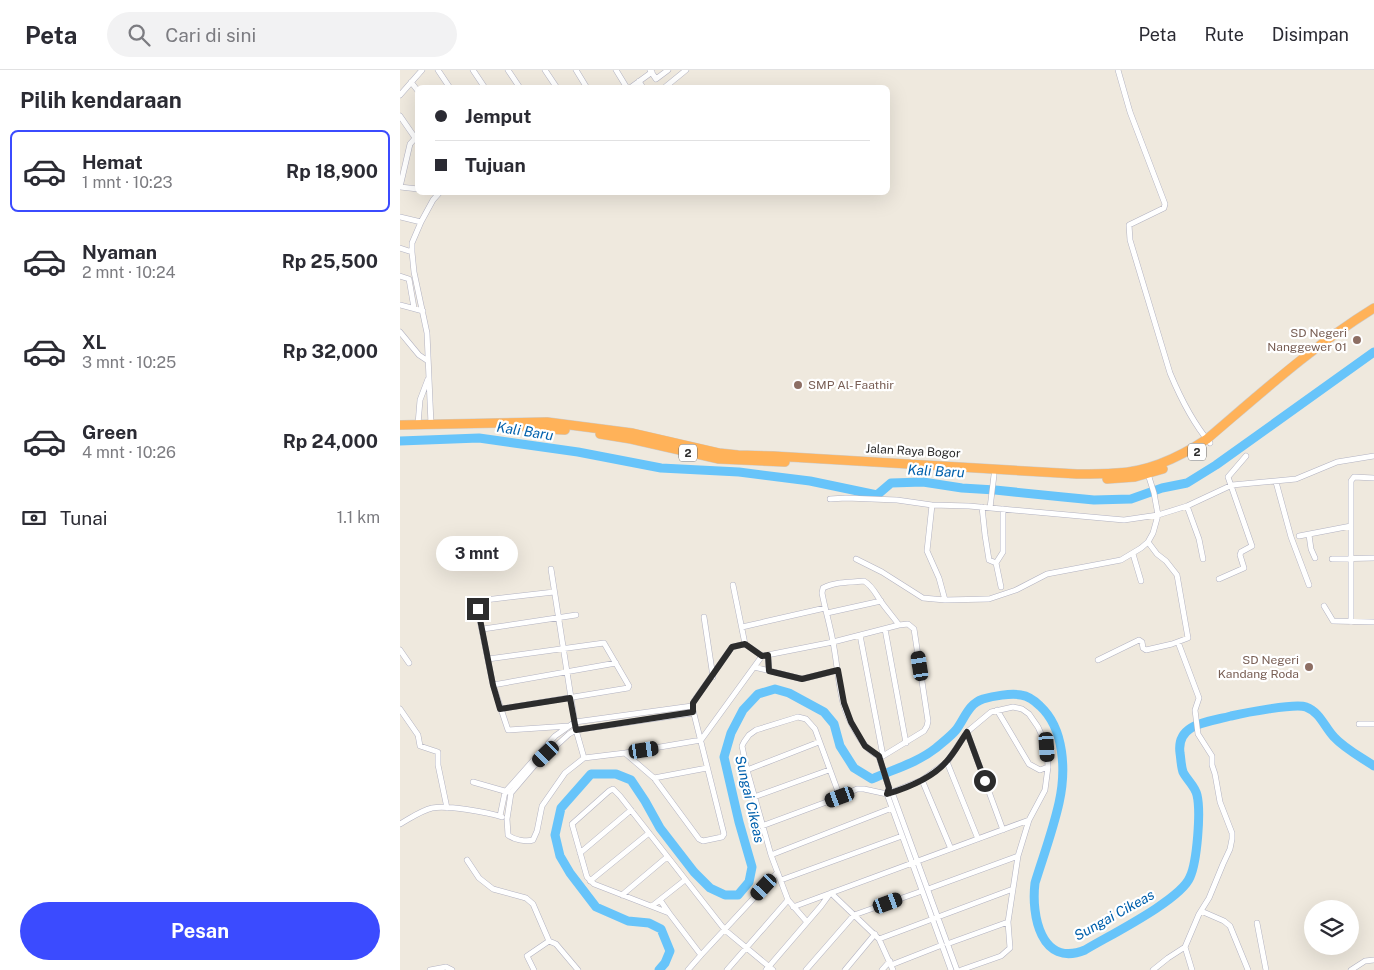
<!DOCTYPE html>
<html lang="id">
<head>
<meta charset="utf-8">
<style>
	:root { --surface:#fff; --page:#f2f2f3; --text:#2b2b33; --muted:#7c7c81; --line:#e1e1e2; --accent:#3b4bff }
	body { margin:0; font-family:"Public Sans",sans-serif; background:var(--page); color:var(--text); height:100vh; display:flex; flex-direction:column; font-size:19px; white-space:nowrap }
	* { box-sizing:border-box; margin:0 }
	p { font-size:16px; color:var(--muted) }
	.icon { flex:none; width:28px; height:28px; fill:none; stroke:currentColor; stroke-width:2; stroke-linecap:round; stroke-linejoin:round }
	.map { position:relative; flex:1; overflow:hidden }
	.drawer { display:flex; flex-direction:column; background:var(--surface); width:400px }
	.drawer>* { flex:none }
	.banner { position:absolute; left:15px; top:15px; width:475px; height:110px; border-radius:8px; box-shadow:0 5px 20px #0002; display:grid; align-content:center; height:110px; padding:0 20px; background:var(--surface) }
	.buttons { position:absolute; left:904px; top:830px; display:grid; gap:10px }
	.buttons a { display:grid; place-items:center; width:55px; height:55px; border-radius:50%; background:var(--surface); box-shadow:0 5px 20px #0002; font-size:25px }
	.end { position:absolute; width:22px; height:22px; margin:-11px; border:6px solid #2c2c2c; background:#fff; box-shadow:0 0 0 2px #fff }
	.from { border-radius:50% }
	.bubble { position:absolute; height:35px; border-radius:18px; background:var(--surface); box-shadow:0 5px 20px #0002; font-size:16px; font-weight:700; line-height:35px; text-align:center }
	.car { position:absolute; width:15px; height:30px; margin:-15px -8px; border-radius:6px; box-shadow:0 0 4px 1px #0007; background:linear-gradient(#222 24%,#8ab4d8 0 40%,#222 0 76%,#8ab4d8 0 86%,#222 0) }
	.banner b { display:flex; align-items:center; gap:18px; height:48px; font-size:19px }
	.banner b+b { border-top:1px solid var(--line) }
	.banner i { width:12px; height:12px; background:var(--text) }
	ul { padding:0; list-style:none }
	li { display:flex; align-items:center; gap:15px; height:82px; margin:0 10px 8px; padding:0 10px; border:2px solid transparent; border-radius:8px }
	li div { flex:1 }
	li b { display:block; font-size:19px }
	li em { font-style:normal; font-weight:700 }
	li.on { border-color:var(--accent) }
	li>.icon { width:45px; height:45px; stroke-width:1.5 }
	h2 { padding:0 20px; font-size:22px; line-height:60px }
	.pay { display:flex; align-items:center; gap:12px; height:55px; padding:0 20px; font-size:19px }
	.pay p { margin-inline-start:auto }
	.cta { display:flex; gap:10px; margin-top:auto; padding:10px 20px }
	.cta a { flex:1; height:58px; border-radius:30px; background:var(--accent); color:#fff; font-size:20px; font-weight:700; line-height:58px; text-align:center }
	header { display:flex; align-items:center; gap:30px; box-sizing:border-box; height:70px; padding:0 25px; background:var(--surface); border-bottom:1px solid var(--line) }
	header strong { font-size:24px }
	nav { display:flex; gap:28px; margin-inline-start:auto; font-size:18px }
	.search { width:350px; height:45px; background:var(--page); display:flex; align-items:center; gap:12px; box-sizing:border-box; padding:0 18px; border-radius:28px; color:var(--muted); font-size:19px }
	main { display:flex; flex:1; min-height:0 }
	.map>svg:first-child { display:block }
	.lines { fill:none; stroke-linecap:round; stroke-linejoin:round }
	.river { stroke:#67c4fa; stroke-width:9 }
	.street-casing { stroke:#b2b2c1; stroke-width:6 }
	.highway-casing { stroke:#ccc; stroke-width:10 }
	.street { stroke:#fff; stroke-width:5 }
	.highway { stroke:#ffb259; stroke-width:9 }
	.route { stroke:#2c2c2c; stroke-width:6 }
	.education-dot { fill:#8d6e63; stroke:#fff; stroke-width:2 }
	.labels { text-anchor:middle; stroke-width:4.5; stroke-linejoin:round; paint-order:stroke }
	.shield { fill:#fff; stroke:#6b6b6b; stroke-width:1 }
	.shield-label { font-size:11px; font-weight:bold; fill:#2c2c2c }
	.education-label { font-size:12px; fill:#785e54; stroke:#fff; text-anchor:end }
	.street-label { font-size:12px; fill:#2c2c2c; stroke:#fff }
	.water-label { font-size:14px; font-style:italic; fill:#0060ac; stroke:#fff }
</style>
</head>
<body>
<header>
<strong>Peta</strong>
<div class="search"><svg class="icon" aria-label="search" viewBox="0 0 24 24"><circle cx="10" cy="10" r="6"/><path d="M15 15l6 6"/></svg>Cari di sini</div>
<nav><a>Peta</a><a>Rute</a><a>Disimpan</a></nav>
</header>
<main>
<section class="drawer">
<h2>Pilih kendaraan</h2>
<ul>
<li class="on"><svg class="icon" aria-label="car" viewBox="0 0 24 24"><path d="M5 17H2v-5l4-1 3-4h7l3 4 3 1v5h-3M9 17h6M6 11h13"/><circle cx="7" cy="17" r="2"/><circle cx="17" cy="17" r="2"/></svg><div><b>Hemat</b><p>1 mnt · 10:23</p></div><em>Rp 18,900</em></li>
<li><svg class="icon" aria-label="car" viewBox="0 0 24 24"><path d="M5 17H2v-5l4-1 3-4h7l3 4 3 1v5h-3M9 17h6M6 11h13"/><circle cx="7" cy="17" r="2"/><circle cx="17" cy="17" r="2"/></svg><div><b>Nyaman</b><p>2 mnt · 10:24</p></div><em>Rp 25,500</em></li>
<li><svg class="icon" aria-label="car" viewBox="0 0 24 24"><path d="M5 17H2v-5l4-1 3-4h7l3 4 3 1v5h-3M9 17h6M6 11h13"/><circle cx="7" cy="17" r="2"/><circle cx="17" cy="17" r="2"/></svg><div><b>XL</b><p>3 mnt · 10:25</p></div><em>Rp 32,000</em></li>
<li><svg class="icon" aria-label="car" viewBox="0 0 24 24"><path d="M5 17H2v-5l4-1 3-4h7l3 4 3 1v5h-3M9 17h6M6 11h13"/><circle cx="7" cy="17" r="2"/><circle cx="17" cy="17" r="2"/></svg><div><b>Green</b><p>4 mnt · 10:26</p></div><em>Rp 24,000</em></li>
</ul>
<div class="pay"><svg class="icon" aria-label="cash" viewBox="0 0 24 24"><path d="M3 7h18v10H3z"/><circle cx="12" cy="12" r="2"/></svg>Tunai<p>1.1 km</p></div>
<div class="cta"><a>Pesan</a></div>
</section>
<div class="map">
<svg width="974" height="900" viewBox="0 0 974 900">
	<rect width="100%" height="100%" fill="#efe9de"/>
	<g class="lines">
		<!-- river -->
		<path class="river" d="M 0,371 L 79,368 L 178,382 L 261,398 L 339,402 L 410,411 L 477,425 L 491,413 L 523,412 L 562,418 L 595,420 L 663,427 L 694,430 L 731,429 L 762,418 L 787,413 L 816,395 L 974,282
			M 259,900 L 265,893 L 270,881 L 261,859 L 249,853 L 228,851 L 196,837 L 170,803 L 160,786 L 155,765 L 161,738 L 191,704 L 216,704 L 231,710 L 245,731 L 260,758 L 294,802 L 310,818 L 325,825 L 338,825 L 349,812 L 352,797 L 339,752 L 324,687 L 331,663 L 343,640 L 358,624 L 375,619 L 389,623 L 424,642 L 434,654 L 440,676 L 454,698 L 472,709 C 494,699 517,693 536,678 C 543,672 551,666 556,660 C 565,648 568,634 583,629 C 593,626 611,623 621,625 C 628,626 635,631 640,636 C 665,659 666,702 659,733 C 653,760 643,787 635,813 C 631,845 641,898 685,880 C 708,866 781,830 790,807 C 797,792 801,742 797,725 C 795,716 787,710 783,702 C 781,696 781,689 780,683 C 776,653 809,652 831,646 C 844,643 895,633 906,637 C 920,642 925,658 934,667 C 945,679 961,687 974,696"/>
		<defs>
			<path id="street" d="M 38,0 L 50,18
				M 73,0 L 85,18
				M 108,0 L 120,18
				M 145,0 L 157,18
				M 176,0 L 187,18
				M 216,0 L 227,18
				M 250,0 L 256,9 L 268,0
				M 718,0 L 730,42 L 765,134 L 764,138 L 729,155 L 730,170 L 770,303 C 780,327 793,353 810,373
				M 239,11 L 243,18
				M 11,12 L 18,21
				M 230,18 L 252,2
				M 264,18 L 286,0
				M 0,25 L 22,0
				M 0,46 L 18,72
				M 0,117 L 10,74 L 18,65
				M 0,117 L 18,119
				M 0,147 L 21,152
				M 0,178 L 12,182
				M 0,206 L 9,209 L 14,238
				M 0,235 L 23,241
				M 0,262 L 19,285 L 28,291
				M 18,354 L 20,330 L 28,309
				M 31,354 L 27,263 L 14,202 L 12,182 L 12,173 L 21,152 L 33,130 L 40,122
				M 876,412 L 891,467 L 909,515
				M 430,429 L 446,428 L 497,430 L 532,435 L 569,436 L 724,450 L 758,445 L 787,436 L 832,415 L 896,409 L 937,392 L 974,386
				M 532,435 L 527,481 L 539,508 L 545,530
				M 787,436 L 799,469 L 803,489
				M 582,437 L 585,465 L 589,490 L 596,493
				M 590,438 L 594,405
				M 909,465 L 911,479 L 915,488
				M 899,466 L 951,456
				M 733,484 L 741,511
				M 456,489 L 482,502 L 523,528 L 545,530 L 589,529 L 616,520 L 647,504 L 721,490 L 741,478 L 748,472 L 753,463 L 758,445 L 754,423 L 748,404
				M 932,489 L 974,488
				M 151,499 L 176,660 L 184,688
				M 819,509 L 844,498 L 840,485 L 841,482 L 852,476 L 828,407 L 846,386
				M 464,511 C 473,516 476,525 482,533 C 487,540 494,548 499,555 L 508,554 L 514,559 L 528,651 L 527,656 L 524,661 L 483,686 C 465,687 447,647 443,633 C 438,613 437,592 433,572 C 430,555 425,539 422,523 L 423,518 C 435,512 450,512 464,511 Z
				M 333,515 L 345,574
				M 601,517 L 596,493 L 603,482 L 603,439
				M 154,522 L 85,530 L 78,533 L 77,536 L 93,615 L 108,660 L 169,656
				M 924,536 L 933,551 L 974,552
				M 427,543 L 481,531
				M 304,547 L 313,607
				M 951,552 L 951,411 L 954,407 L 974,408
				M 342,557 L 425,538
				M 83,559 L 176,545
				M 485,559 L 506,673
				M 460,565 L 483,686
				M 0,580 L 9,593
				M 368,585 L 369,601
				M 88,589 L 204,573 L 229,616 L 228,618 L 100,639
				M 698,590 L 739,570 L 742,572 L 743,578 L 746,580 L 772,574 L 788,568 L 777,505 L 766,491 L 757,484 L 748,472
				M 354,597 L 402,609 L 438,600
				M 93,615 L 216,593
				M 0,639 L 18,665 L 20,676 L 38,682 L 38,695 L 47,738
				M 597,640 L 629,694 L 640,700 L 648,697
				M 293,643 L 176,660 L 169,664 L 134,696 L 111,723 L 107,749 L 108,765 C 114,770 126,772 133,770 L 137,761 L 142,736 L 165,703 L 184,688 L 225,683 L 254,708 L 299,769 L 303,771 L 322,767 L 324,764 L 292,636 L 294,631 L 332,577 L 345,574 L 362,586 L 433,572 L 499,555
				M 959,654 L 974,654
				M 567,662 L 603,760
				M 225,683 L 301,670 L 362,586
				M 479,687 L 489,718
				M 547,692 L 578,769
				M 347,700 L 419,672
				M 254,708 L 307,698
				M 522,710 L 551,779
				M 73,712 L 108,722
				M 487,724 L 489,718 L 492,722 L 557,900
				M 487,724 L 551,900
				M 354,727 L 429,700
				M 100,746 L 105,722 L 155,666 L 175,652 L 292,636
				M 0,754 C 11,748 20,741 32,738 C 47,735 87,742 102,747
				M 362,756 L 440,727 L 457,719 L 464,719 L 487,724 L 522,710 L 547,692 L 567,662 L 591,642 L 613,637 L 622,639 L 629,644 L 638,657 L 647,677 L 648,697 L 645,720 L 629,750 L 618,786 L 608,852 L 610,878 L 601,886 L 561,900
				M 180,783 L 231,740
				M 371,785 L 492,738
				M 67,790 L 79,808 L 93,819 L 126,828 L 133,834 L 149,871 L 156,874 L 178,900
				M 381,810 L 502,766
				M 190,811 L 249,763
				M 528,819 L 618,786
				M 431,823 L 479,869 L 613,819
				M 222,825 L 267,787
				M 260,830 L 269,843
				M 252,836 L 285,810
				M 393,837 L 629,750
				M 801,841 L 824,851 L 830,856 L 848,900
				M 407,852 L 388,830 L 371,785 L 347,700 L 342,676 L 344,672 L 349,665 L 356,660 L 398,647 L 406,649 L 415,659 L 440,727
				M 857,853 L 866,900
				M 479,869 L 493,900
				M 547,874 L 608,852
				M 785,877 L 792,900
				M 301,885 L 269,843 L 194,814 L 187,807 L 172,754 L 209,721 L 213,719 L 220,726 L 325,860 L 373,900
				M 491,895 L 542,875
				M 30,900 L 46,897 L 52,900
				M 134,900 L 127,886 L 149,871
				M 288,900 L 301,885 L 377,803
				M 327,900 L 388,830
				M 366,900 L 421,836 L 429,825
				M 406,900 L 454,845 L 522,821
				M 445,900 L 475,864
				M 482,900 L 490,891
				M 753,900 L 768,888 L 785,877 L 799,844 L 809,828 L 823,794 L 830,779 L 832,769 L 832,763 L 820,732 L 815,704 L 812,695 L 812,686 L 798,664 L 795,640 L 799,628 L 778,572
				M 951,900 L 965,891 L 974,890"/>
			<path id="highway" d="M 0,355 L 147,352 L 232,363 L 319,383 L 338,385 L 373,386 L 677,404 C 690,404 703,404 716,403 C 749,402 780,387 807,369 C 861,323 914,275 974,238
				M 126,358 L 165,360
				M 200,364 L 231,369 L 319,389 L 385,392
				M 707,409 L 735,407 L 763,399"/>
		</defs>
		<!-- street casing -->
		<use href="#street" class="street-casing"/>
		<!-- highway casing -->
		<use href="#highway" class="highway-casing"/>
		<!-- street -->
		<use href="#street" class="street"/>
		<!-- highway -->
		<use href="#highway" class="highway"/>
	</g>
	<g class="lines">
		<!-- route -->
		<path class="route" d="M 78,539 L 93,615 L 100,639 L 170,628 L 176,660 L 293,642 L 293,633 L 332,577 L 345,574 L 362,586 L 368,585 L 369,601 L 402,609 L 438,600 L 444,633 L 451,652 L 465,676 L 479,686 L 489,718 L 487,724 C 507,718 532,708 546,692 C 554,684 560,672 567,662 L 585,711"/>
	</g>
	<!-- markers -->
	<g class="education-dot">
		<circle cx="957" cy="270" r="5"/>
		<circle cx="398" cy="315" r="5"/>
		<circle cx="909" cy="597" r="5"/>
	</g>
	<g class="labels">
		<!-- shield labels -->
		<g class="shield">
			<rect x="788" y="373.5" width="18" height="17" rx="4"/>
			<rect x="279" y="374.5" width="18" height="17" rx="4"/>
		</g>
		<g class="shield-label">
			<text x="797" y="386">2</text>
			<text x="288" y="387">2</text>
		</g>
		<!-- education labels -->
		<g class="education-label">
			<text x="947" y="267">SD Negeri<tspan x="947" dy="14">Nanggewer 01</tspan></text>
			<text x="408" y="319" text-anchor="start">SMP Al- Faathir</text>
			<text x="899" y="594">SD Negeri<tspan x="899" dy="14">Kandang Roda</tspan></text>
		</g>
		<!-- street labels -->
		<g class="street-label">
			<text transform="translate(513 381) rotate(3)" y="4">Jalan Raya Bogor</text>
		</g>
		<!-- water labels -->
		<g class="water-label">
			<text transform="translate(125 361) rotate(9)" y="5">Kali Baru</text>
			<text transform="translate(536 401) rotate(3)" y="5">Kali Baru</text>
			<text transform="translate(350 729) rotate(77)" y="5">Sungai Cikeas</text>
			<text transform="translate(714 845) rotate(-29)" y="5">Sungai Cikeas</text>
		</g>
	</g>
</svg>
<div class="buttons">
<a><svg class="icon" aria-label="layers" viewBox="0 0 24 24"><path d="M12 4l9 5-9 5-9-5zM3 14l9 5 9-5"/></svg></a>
</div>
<i class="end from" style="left:585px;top:711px"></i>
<i class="end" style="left:78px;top:539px"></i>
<div class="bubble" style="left:36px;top:466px;width:82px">3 mnt</div>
<i class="car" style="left:520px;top:596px;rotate:351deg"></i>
<i class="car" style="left:647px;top:677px;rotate:176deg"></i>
<i class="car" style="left:244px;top:680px;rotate:81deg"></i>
<i class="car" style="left:146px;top:684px;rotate:226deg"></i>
<i class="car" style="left:440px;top:727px;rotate:250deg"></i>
<i class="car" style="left:364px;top:817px;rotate:223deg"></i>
<i class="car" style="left:488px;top:833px;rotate:70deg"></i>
<div class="banner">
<b><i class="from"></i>Jemput</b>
<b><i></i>Tujuan</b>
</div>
</div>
</main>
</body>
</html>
